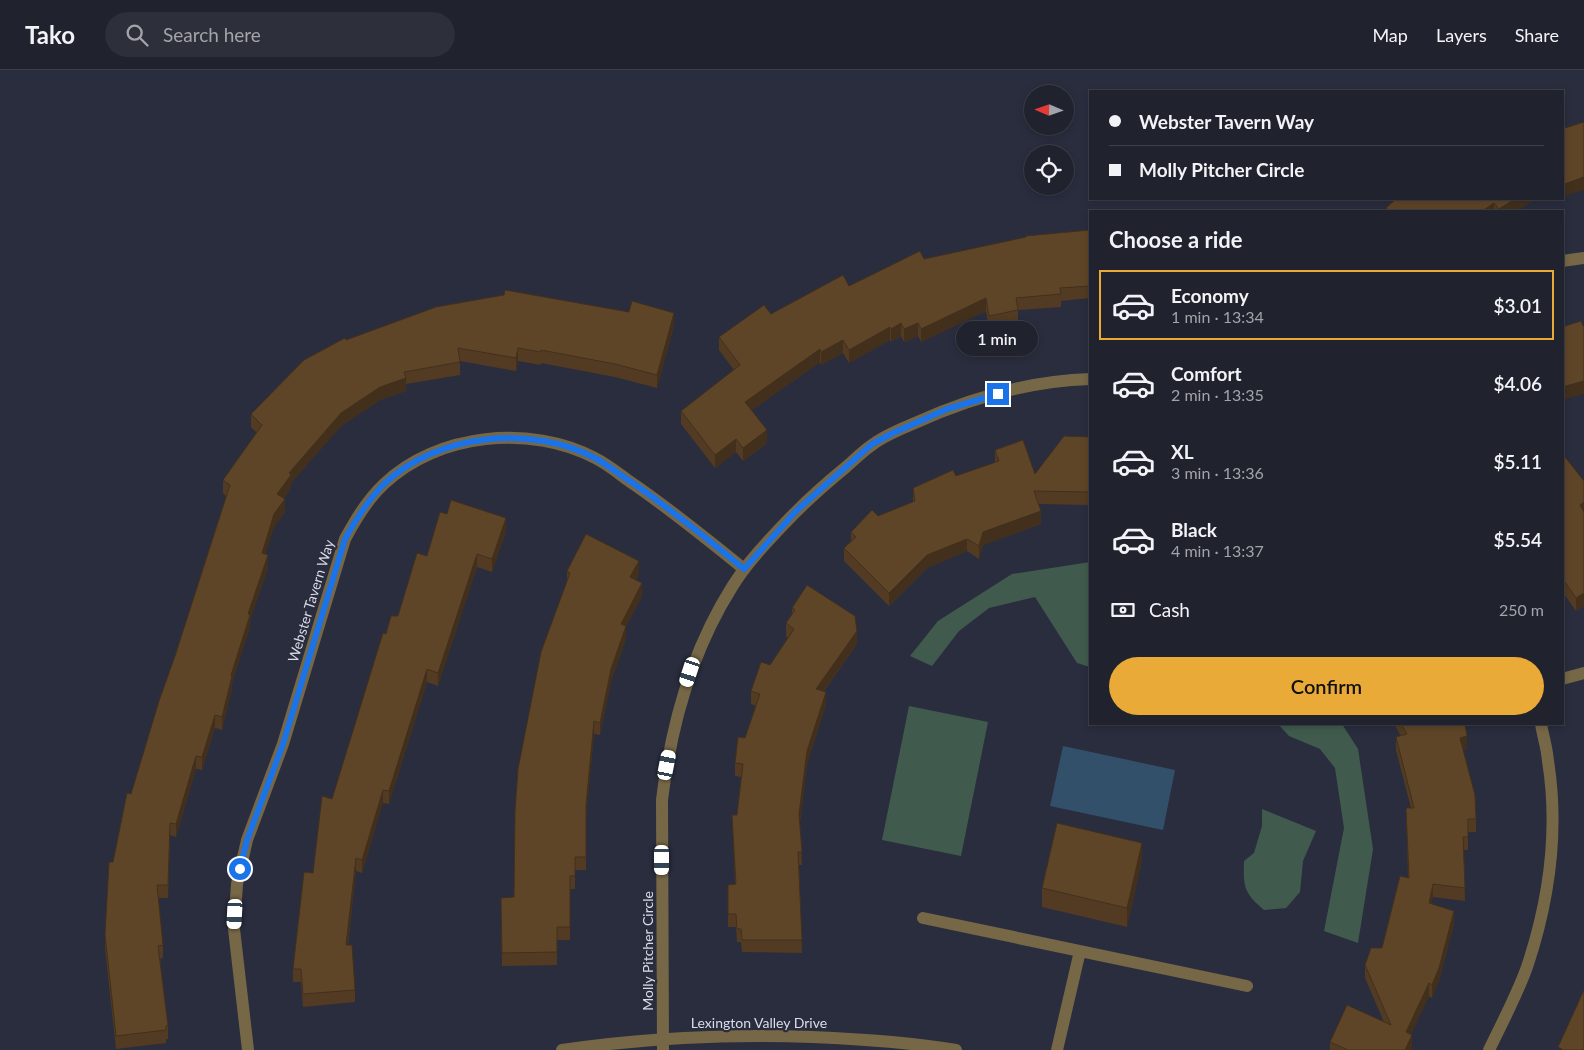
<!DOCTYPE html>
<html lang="en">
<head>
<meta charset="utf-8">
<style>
	:root { --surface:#20222e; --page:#2d2f3a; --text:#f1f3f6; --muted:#a2a4aa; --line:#3d3f4a; --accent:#eaaa38 }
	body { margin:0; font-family:Lato,sans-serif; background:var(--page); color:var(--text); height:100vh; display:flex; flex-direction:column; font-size:19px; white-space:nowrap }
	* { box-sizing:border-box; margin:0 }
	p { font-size:16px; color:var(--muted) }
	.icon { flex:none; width:28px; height:28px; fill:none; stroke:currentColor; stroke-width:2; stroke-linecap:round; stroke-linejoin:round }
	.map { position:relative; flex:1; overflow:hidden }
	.details { position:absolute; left:1089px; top:140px; width:475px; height:515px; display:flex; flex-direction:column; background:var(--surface); border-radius:0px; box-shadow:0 2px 8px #0003,0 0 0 1px var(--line) }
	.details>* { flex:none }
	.top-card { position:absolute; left:1089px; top:20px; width:475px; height:110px; border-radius:0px; box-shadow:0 2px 8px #0003,0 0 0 1px var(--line); display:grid; align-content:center; height:110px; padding:0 20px; background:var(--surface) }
	.needle { width:32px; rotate:272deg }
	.fabs { position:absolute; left:1024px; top:15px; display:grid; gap:10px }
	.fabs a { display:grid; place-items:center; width:50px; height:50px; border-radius:50%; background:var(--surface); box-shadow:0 2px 8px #0003,0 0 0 1px var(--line); font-size:25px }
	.end { position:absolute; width:22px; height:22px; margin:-11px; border:6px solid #1a73e8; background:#fff; box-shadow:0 0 0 2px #fff }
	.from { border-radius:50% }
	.bubble { position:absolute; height:35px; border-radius:18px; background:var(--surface); box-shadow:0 2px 8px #0003,0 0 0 1px var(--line); font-size:16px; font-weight:600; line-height:35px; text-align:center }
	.car { position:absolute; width:15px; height:30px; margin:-15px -8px; border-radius:6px; box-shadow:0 0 4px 1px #0007; background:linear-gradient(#fff 24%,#345 0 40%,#fff 0 76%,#345 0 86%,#fff 0) }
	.top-card b { display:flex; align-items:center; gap:18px; height:48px; font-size:19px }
	.top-card b+b { border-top:1px solid var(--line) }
	.top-card i { width:12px; height:12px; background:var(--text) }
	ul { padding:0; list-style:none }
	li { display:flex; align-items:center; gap:15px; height:70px; margin:0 10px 8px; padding:0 10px; border:2px solid transparent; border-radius:0px }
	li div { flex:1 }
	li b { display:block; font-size:19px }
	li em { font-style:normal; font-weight:600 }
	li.on { border-color:var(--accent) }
	li>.icon { width:45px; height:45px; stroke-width:1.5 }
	h2 { padding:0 20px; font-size:22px; line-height:60px }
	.pay { display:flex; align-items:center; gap:12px; height:55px; padding:0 20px; font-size:19px }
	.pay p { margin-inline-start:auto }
	.action { display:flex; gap:10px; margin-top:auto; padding:10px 20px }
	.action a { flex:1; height:58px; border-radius:30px; background:var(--accent); color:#111; font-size:20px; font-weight:600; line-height:58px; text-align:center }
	header { display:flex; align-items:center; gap:30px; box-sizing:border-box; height:70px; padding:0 25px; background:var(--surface); border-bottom:1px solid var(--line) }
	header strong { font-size:24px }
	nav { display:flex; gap:28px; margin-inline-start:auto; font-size:18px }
	.search { width:350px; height:45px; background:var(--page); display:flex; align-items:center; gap:12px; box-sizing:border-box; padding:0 18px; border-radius:28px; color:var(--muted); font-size:19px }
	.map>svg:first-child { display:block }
	.green { fill:#405b4d }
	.water { fill:#33506a }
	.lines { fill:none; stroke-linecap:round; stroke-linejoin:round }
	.service { stroke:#766746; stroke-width:12 }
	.minor { stroke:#766746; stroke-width:12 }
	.tertiary { stroke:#766746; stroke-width:12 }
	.wall { fill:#523b22 }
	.shaded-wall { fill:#42301c }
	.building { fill:#5f4528; stroke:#42301c }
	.route { stroke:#1a73e8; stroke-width:6 }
	.labels { text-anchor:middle; stroke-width:4.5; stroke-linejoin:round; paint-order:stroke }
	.street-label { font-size:14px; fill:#dadde8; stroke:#2a2d3e }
</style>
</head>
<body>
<header>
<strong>Tako</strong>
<div class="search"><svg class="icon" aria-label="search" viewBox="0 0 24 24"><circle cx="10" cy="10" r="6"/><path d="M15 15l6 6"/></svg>Search here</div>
<nav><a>Map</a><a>Layers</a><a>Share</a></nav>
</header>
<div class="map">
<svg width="1584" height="980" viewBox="0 0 1584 980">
	<rect width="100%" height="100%" fill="#2a2d3e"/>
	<!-- green -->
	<path class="green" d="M 1090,492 L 1090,597 L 1077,593 L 1035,527 L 989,538 L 959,561 L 932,596 L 910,586 L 938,551 L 1012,504 Z
		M 909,636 L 988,652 L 961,786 L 882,770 Z
		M 1278,654 L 1342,654 L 1358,679 L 1373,779 L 1358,873 L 1324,861 L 1344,758 L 1335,698 L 1320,679 L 1289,666 Z
		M 1262,739 L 1316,761 L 1303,791 L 1300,822 L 1286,838 L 1264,840 C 1244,823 1243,817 1244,791 L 1254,783 L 1262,756 Z"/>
	<!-- water -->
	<path class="water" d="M 1063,676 L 1175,700 L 1163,760 L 1050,736 Z"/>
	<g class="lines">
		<!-- service -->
		<path class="service" d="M 923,848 L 1247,916
			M 1057,980 L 1080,881"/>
		<!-- minor -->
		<path class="minor" d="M 1562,191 L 1584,188
			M 1562,609 L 1584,603
			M 248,980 L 234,859 L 237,814 L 247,770 L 283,674 L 345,469 C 356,449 367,430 384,414 C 437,363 531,354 595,388 C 607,394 618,403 629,411 C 669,438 707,469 744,499
			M 663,980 L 662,730 C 671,655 691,582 732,517 C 746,494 766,473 785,453 C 804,433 824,415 846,397 C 854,390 863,381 872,375 C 885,365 901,359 915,353 C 970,328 1030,311 1090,309
			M 1489,980 C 1502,953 1517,925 1527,897 C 1549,831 1559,760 1548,691 C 1547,678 1543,666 1541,654"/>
		<!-- tertiary -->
		<path class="tertiary" d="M 562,980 C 645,968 729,964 812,967 C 860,969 908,972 956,980"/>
	</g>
	<!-- wall -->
	<path class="wall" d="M 1536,129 L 1516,141 L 1386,141 L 1386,138 Z
		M 1090,160 L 1090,228 L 1061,231 L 1061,237 L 1018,240 L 1018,253 L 989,259 L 986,241 L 921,272 L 918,266 L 904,272 L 901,266 L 891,272 L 890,270 L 849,293 L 843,283 L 821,295 L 820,292 L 752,340 L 767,373 L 743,391 L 736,382 L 715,398 L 681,354 L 681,341 L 734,300 L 719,280 L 719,267 L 771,244 L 924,189 Z
		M 674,256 L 657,318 L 615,307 L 541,293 L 541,295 L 518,291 L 516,301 L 460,291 L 460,305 L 406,314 L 406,321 L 380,330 L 341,356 L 291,413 L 291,418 L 284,428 L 285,442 L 274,457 L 265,484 L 268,498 L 250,550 L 250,557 L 232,613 L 232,619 L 222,660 L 215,658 L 202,700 L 196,699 L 176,767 L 170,765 L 168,828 L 158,828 L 163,875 L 163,888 L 160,889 L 168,956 L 168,969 L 166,969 L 166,973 L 116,979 L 105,878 L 105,865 L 113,792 L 131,724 L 226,426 L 223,423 L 223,410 L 257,363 L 251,357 L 251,344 L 346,270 Z
		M 1090,367 L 1090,435 L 1039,434 L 1041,454 L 983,475 L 979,489 L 967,481 L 927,498 L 889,536 L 844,491 L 844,478 L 851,472 L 851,462 L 878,446 L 913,432 L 913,418 L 956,406 L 995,393 L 995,380 L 1035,404 Z
		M 1562,387 L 1584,411 L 1584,536 L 1576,541 L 1562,521 Z
		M 506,461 L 492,502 L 477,497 L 438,616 L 427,612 L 389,734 L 383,733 L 362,803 L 356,801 L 348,875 L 355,920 L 355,932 L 303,937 L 301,912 L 293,912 L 293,899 L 313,803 L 332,729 L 386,564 L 398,546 L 427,486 Z
		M 567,501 L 639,504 L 636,510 L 642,526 L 626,557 L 626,569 L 611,612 L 600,665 L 594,664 L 586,748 L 586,800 L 575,800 L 575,819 L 570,819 L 570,870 L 557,870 L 557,895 L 502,896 L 501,828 L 514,827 L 567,510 Z
		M 792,538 L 857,574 L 824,621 L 826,635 L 807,694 L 800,752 L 802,795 L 799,795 L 802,883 L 742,882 L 741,872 L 737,872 L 736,857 L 728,857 L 728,815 L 735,814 L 732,745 L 737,745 L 741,707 L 735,706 L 735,693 L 745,668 L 756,636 L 751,634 L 751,621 L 770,595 L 788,568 L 786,566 L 786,553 L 792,545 Z
		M 1394,654 L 1465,654 L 1467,679 L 1463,680 L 1476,749 L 1476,762 L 1468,762 L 1468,780 L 1464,780 L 1465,831 L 1433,827 L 1431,834 L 1454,854 L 1439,911 L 1432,928 L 1429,926 L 1411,964 L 1412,978 L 1411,980 L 1330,980 L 1330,972 L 1384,952 L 1365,908 L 1365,895 L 1382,878 L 1408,808 L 1406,738 L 1411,738 L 1396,680 L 1396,667 L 1401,666 Z
		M 1142,791 L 1127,857 L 1042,837 L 1042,818 Z"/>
	<!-- shaded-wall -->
	<path class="shaded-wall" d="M 1584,107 L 1584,120 L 1562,127 L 1562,115 Z
		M 1515,129 L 1536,129 L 1516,141 L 1499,141 L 1499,139 Z
		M 1551,129 L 1559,129 L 1551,132 Z
		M 1494,133 L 1494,141 L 1482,141 Z
		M 986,228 L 986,241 L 921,272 L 921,259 Z
		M 674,243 L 674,256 L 657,318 L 657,305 Z
		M 901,253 L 901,266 L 891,272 L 891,259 Z
		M 918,253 L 918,266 L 904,272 L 904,259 Z
		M 890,257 L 890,270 L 849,293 L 849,280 Z
		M 843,270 L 843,283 L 821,295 L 821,282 Z
		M 518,278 L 518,291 L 516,301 L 516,288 Z
		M 820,279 L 820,292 L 745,345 L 745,332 Z
		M 406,308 L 406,321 L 380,330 L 341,356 L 291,413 L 291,418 L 277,437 L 277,424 L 289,403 L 341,343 L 380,317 Z
		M 1584,311 L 1584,324 L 1562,330 L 1562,317 Z
		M 767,360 L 767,373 L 743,391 L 743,378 Z
		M 736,369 L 736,382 L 715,398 L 715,385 Z
		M 285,429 L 285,442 L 274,457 L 262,496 L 262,483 L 274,444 Z
		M 1584,432 L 1584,445 L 1580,435 Z
		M 1041,441 L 1041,454 L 983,475 L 979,489 L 979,476 L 983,462 Z
		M 506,448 L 506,461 L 492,502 L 492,489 Z
		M 967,469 L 967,481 L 927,498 L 889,536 L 889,523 L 927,485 Z
		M 477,484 L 477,497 L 438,616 L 438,603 Z
		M 268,485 L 268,498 L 250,550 L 250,557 L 232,613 L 232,619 L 222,660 L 222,647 L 231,605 L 248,544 Z
		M 639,491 L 639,504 L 630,520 L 630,507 Z
		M 642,513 L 642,526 L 626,557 L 626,569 L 611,612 L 600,665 L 600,653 L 611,599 L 621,554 Z
		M 1584,523 L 1584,536 L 1576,541 L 1576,528 Z
		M 857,561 L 857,574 L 816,631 L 816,619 Z
		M 427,599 L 427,612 L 389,734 L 389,721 Z
		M 826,622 L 826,635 L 807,694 L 799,757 L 799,744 L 807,681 Z
		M 215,645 L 215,658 L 202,700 L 202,687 Z
		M 594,651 L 594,664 L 586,748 L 586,800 L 586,735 Z
		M 1467,666 L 1467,679 L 1460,681 L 1460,668 Z
		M 196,686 L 196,699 L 176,767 L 176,754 Z
		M 383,720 L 383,733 L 362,803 L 362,790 Z
		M 1142,773 L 1142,791 L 1127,857 L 1127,838 Z
		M 356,788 L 356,801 L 346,888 L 346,875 Z
		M 1433,814 L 1433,827 L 1429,846 L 1429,833 Z
		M 1454,841 L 1454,854 L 1439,911 L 1432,928 L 1432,915 Z
		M 1429,913 L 1429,926 L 1406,975 L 1406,962 Z
		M 1412,965 L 1412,978 L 1411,980 L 1405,980 Z"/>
	<!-- building -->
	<path class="building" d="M 1584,52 L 1584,107 L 1562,115 L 1562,59 Z
		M 1396,129 L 1515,129 L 1499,139 L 1494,133 L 1482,141 L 1390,141 L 1386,138 Z
		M 1090,160 L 1090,216 L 1060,218 L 1061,224 L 1016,228 L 1018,240 L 989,246 L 986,228 L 921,259 L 918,253 L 904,259 L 901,253 L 891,259 L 890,257 L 849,280 L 843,270 L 821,282 L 820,279 L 745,332 L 767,360 L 743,378 L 736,369 L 715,385 L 681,341 L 740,295 L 719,267 L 764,235 L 771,244 L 843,205 L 849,216 L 920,181 L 924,189 L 1026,167 L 1026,166 Z
		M 505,220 L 629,242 L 632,231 L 674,243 L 657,305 L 615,294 L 541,280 L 541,282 L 518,278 L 516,288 L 458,278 L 460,292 L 404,302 L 406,308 L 380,317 L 341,343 L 289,403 L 291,405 L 277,424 L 285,429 L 274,444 L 262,483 L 268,485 L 248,544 L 250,545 L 231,605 L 232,606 L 222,647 L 215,645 L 202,687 L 196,686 L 176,754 L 170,753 L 168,815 L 157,815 L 163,875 L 158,876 L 168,956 L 166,956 L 166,960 L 116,966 L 105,865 L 109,792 L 113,792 L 127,723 L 131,724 L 159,631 L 175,586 L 230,415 L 223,410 L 262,355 L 251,344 L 304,290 L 345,268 L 346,270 L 436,237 L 504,225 Z
		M 1581,251 L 1583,256 L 1584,256 L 1584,311 L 1562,317 L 1562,257 Z
		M 1064,366 L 1090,367 L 1090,422 L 1034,421 L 1041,441 L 983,462 L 979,476 L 967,469 L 927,485 L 889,523 L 844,478 L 856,467 L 851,462 L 872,440 L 878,446 L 915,431 L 913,418 L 953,400 L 956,406 L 999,391 L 995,380 L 1023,370 L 1035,404 Z
		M 1562,387 L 1565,387 L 1584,411 L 1584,432 L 1580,435 L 1584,442 L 1584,523 L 1576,528 L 1562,508 Z
		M 451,430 L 506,448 L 492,489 L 477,484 L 438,603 L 427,599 L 389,721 L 383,720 L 362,790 L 356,788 L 346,875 L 352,875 L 355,920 L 303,924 L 301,899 L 293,899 L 304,802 L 313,803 L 322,726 L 332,729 L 383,563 L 386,564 L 391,546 L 398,546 L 417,483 L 427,486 L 440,442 L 447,444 Z
		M 586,464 L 639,491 L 630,507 L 642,513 L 621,554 L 626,556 L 611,599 L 600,653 L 594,651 L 586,735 L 586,787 L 575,787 L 575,806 L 570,806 L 570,857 L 557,857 L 557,882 L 502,883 L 501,828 L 514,827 L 515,741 L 518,699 L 541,582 L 570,503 L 567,501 Z
		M 807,515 L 855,546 L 857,561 L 816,619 L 826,622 L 807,681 L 799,744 L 802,782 L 798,782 L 802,870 L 742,870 L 741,859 L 737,859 L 736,844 L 728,844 L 728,815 L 736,814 L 732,745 L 737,745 L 743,694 L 735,693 L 738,667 L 745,668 L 760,624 L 751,621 L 761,592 L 770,595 L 794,559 L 786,553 L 795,540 L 792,538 Z
		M 1401,654 L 1465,654 L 1467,666 L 1460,668 L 1475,725 L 1476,749 L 1468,749 L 1468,767 L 1463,767 L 1465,818 L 1433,814 L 1429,833 L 1454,841 L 1439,898 L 1432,915 L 1429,913 L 1406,962 L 1412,965 L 1405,980 L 1348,980 L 1330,972 L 1347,935 L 1391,955 L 1365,895 L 1371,878 L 1382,878 L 1400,806 L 1409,808 L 1406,738 L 1414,738 L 1396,667 L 1407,664 Z
		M 1057,753 L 1142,773 L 1127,838 L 1042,818 Z
		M 1584,920 L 1584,980 L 1563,980 L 1558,977 Z"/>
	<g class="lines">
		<!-- route -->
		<path class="route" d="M 240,799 L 247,770 L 283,674 L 345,469 C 356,449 368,430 384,414 C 437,364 531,354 595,388 C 608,395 620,405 633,413 C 671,440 708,469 744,499 L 796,441 L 872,374 L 893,363 L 947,339 L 998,324"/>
	</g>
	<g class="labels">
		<!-- street labels -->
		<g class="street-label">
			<text transform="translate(311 531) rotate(-73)" y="5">Webster Tavern Way</text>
			<text transform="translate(648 881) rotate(-90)" y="5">Molly Pitcher Circle</text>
			<text x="759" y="958">Lexington Valley Drive</text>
		</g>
	</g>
</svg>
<div class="fabs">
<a><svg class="needle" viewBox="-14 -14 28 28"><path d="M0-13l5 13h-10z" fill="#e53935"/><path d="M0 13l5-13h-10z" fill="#a2a4aa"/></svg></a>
<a><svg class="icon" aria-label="locate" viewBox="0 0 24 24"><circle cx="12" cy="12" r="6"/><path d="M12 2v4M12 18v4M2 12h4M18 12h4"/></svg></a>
</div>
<i class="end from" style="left:240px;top:799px"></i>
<i class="end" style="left:998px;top:324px"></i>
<div class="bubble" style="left:956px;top:251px;width:82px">1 min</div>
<i class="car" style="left:690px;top:602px;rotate:198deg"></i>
<i class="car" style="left:667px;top:695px;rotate:11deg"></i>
<i class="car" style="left:662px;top:790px;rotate:180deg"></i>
<i class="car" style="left:235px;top:844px;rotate:183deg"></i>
<div class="top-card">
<b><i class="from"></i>Webster Tavern Way</b>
<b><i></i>Molly Pitcher Circle</b>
</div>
<section class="details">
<h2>Choose a ride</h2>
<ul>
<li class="on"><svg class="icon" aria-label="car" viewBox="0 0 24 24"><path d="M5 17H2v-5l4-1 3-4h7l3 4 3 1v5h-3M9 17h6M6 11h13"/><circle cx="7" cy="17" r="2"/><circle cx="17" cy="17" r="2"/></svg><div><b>Economy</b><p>1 min · 13:34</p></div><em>$3.01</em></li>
<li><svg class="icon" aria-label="car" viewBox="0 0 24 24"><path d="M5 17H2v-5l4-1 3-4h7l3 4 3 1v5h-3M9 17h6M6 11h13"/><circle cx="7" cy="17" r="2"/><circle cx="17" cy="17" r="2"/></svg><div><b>Comfort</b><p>2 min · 13:35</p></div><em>$4.06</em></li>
<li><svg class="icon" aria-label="car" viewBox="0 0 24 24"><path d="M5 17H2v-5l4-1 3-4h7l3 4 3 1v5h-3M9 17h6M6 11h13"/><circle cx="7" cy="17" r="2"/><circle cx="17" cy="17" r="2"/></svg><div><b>XL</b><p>3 min · 13:36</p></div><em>$5.11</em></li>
<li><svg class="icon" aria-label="car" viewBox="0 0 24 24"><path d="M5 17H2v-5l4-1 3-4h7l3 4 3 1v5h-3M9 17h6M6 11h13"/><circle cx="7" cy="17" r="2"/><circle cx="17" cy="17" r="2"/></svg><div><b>Black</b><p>4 min · 13:37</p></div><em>$5.54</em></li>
</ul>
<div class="pay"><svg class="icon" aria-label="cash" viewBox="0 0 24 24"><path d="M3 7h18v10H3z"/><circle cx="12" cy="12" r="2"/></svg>Cash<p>250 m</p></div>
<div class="action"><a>Confirm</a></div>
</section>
</div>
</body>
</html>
